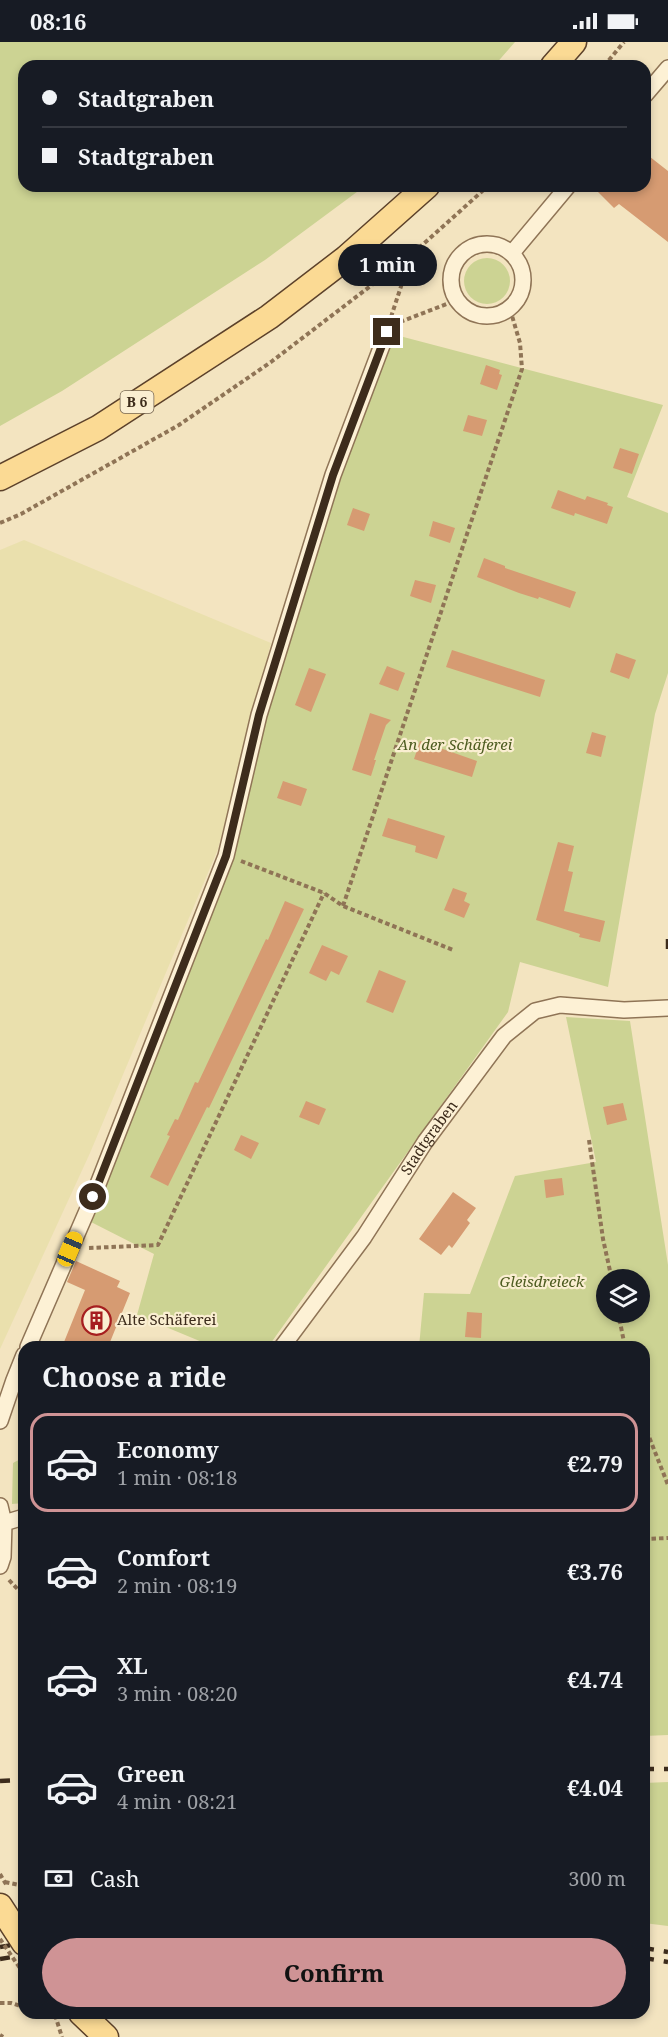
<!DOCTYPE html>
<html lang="en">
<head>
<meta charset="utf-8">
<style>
	:root { --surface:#171b24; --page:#242831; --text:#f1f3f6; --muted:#9ea1a6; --line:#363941; --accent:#cf9395 }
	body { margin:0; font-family:"Noto Serif",serif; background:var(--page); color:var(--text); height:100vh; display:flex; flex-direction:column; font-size:22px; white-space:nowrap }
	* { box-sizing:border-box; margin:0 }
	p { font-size:20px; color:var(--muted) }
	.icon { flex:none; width:33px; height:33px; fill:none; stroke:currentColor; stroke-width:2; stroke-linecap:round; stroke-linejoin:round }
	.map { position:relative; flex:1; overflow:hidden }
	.panel { position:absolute; left:18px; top:1299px; width:632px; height:678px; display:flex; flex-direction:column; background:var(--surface); border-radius:18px; box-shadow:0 3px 9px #0003 }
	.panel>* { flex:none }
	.hud { position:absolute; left:18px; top:18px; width:633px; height:132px; border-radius:18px; box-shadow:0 3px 9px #0003; display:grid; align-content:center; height:132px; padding:0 24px; background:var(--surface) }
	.buttons { position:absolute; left:596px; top:1227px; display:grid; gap:12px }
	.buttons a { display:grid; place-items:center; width:54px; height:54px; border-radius:50%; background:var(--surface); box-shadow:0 3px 9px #0003; font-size:30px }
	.end { position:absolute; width:27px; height:27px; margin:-14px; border:8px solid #3d2c1c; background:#fff; box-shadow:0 0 0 3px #fff }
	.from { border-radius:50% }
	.bubble { position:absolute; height:42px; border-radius:21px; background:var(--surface); box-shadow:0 3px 9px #0003; font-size:20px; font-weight:700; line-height:42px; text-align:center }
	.car { position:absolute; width:18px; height:36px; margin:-18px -9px; border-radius:8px; box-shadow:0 0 4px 2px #0007; background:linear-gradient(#f5c518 24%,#345 0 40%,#f5c518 0 76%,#345 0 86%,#f5c518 0) }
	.hud b { display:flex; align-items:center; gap:21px; height:57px; font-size:22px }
	.hud b+b { border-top:2px solid var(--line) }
	.hud i { width:15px; height:15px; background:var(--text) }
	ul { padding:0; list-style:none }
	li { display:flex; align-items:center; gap:18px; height:99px; margin:0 12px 9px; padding:0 12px; border:3px solid transparent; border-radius:18px }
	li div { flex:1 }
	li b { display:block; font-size:22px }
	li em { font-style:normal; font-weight:700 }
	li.selected { border-color:var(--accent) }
	li>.icon { width:54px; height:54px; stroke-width:1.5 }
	h2 { padding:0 24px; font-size:27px; line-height:72px }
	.pay { display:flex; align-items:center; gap:15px; height:66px; padding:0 24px; font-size:22px }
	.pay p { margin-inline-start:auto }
	.cta { display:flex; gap:12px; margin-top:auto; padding:12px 24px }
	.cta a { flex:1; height:69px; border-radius:36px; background:var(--accent); color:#111; font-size:24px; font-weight:700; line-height:69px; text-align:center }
	.status { display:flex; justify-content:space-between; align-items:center; height:42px; padding:0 30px; background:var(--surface); direction:ltr }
	.status svg { height:16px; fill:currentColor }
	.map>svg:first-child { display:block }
	.farmland { fill:#eae0ad }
	.green { fill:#ccd393; fill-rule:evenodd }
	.building { fill:#d69b72 }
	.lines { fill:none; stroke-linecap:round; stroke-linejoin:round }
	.minor-casing { stroke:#8f7456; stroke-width:18 }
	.primary-casing { stroke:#5c412a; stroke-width:27 }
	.path { stroke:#8f7456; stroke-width:4; stroke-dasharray:4.5 3; stroke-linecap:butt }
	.minor { stroke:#fdf1d5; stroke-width:15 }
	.primary { stroke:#fbda94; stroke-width:24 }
	.rail { stroke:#3d2c1c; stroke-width:4.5; stroke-dasharray:10 10; stroke-linecap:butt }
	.path-bridge { stroke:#8f7456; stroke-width:4; stroke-dasharray:4.5 3; stroke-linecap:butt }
	.route { stroke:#3d2c1c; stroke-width:8 }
	.labels { text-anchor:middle; stroke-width:4.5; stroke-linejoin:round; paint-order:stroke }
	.shield { fill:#faeed1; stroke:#766652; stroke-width:1.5 }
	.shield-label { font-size:14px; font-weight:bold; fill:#3d2c1c }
	.park-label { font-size:15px; font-style:italic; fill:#4d5c20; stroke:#faeed1 }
	.street-label { font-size:15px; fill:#3d2c1c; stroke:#faeed1 }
	.poi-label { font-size:15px; fill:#3d2c1c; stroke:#faeed1; text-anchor:start }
</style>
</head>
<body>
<div class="status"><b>08:16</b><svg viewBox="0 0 49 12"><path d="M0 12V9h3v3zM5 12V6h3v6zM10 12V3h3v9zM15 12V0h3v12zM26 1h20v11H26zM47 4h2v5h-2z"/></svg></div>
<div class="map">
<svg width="668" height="1995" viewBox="0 0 668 1995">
	<rect width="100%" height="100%" fill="#f3e4c0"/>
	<!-- farmland -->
	<path class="farmland" d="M 24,498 L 271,601 L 218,807 L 90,1111 L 0,1307 L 0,508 Z"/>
	<!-- green -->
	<path class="green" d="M 0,0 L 515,0 L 494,24 L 24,24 L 24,144 L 365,144 L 265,218 L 62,349 L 0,384 Z
		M464 239a23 23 0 1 1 46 0a23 23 0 1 1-46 0Z
		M 392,292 L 663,363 L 627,455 L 668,471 L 668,631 L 655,672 L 608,945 L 520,920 L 508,970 L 268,1305 L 196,1305 L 202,1300 L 137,1273 L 154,1212 L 89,1179 L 230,819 L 263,672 L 340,434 Z
		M 566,975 L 630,979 L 668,1223 L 668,1693 L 644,1694 L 644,1305 L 419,1305 L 424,1251 L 470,1252 L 515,1134 L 596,1120 ZM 606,1238 L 639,1238 L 639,1270 L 606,1270 Z
		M 24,1415 L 24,1461 L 12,1462 L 13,1421 Z
		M 668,1740 L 668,1884 L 644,1881 L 644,1741 Z"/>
	<!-- building -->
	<path class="building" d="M 645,111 L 668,129 L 668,200 L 619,162 L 614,166 L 592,144 L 645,144 Z
		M 486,323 L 500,328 L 499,332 L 502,333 L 497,348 L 480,342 Z
		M 468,373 L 487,378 L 482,394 L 463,389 Z
		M 620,406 L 639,412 L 632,432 L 613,426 Z
		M 558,448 L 585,458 L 587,454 L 608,461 L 607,463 L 613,465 L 607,482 L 575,471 L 574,474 L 551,466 Z
		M 353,466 L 370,472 L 364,489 L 347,483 Z
		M 433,479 L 455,486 L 450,501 L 429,494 Z
		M 484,516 L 505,524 L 505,526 L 576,550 L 570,566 L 539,555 L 538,557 L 519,551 L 477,535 Z
		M 415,538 L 436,543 L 431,561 L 410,554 Z
		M 452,608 L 545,638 L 540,655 L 446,625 Z
		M 616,611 L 636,618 L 629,637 L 610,630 Z
		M 387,624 L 405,631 L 398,649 L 379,642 Z
		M 309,626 L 326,632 L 311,670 L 295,663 Z
		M 370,671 L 391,678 L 386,683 L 374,718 L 376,718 L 371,734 L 352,728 Z
		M 592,690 L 606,694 L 601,715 L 586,711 Z
		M 420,699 L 477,719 L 472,735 L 414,717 Z
		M 283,739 L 307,747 L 301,764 L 277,756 Z
		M 388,776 L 445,794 L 437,817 L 415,810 L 416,804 L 382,794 Z
		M 558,800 L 574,804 L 568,829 L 573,830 L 564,869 L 605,879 L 600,900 L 579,895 L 580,892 L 536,878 Z
		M 453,846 L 467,851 L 464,859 L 470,862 L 464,876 L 444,868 Z
		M 285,859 L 304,867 L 209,1066 L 207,1065 L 168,1144 L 150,1135 L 170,1094 L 167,1093 L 175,1077 L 178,1078 L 195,1040 L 198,1041 L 266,897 L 268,898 Z
		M 322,903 L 348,914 L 339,933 L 331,929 L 326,939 L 309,931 Z
		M 379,928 L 406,939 L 393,971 L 366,960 Z
		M 306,1059 L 326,1067 L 319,1083 L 299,1075 Z
		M 623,1061 L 627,1078 L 607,1083 L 603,1065 Z
		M 241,1093 L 259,1101 L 251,1117 L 234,1108 Z
		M 562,1136 L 564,1153 L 546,1156 L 544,1138 Z
		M 453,1150 L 476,1166 L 467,1178 L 470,1181 L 452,1206 L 449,1203 L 441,1213 L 419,1197 Z
		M 76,1219 L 120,1239 L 117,1245 L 130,1251 L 108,1305 L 62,1305 L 85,1248 L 67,1240 Z
		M 467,1270 L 482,1271 L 481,1296 L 465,1295 Z"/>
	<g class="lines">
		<defs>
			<g id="minor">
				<path d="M 645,53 L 668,26"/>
				<circle cx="487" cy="238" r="36"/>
				<path d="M 512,211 L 568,144"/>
				<path d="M 28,1305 L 93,1155 L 226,814 L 259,673 L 333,433 L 387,290"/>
				<path id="s1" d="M 282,1305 L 364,1195 L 425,1100 L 504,994 L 535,969 L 560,963 L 624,968 L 668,966"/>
				<path d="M 0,1379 L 14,1338 L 24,1313"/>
				<path d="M 0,1464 L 4,1481"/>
				<path d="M 0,1524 L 3,1515 L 4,1481 L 24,1475"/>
			</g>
			<path id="primary" d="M 553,24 L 574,0
				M 0,436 L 98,386 L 269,275 L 346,216 L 427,144
				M 0,1864 L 24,1901
				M 81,1971 L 106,1995"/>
		</defs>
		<!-- minor casing -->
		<use href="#minor" class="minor-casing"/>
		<!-- primary casing -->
		<use href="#primary" class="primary-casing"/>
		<!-- path -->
		<path class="path" d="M 604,24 L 624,0
			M 391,275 L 411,214
			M 400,280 L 457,258
			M 0,481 L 21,472 L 179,383 L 271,320 L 411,213 L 488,144
			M 241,819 L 324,851 L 343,864 L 453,908
			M 343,864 L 522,327 L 520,301 L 510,267
			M 589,1098 L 603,1197 L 612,1238
			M 89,1206 L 158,1203 L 324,851
			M 618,1270 L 625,1305
			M 644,1382 L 668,1443
			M 644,1497 L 668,1496
			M 9,1538 L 24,1554
			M 0,1832 L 7,1844
			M 5,1840 L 24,1844
			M 0,1961 L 11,1961 L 24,1965
			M 42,1971 L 55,1973 L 57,1971
			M 55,1973 L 62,1995
			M 0,1993 L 3,1995"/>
		<!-- minor -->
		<use href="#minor" class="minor"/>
		<!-- primary -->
		<use href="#primary" class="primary"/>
		<!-- rail -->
		<path class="rail" d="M 668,897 L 668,909
			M 644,1727 L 668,1727
			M 0,1739 L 24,1738
			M 0,1905 L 24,1901
			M 644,1906 L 668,1910
			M 644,1916 L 668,1920
			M 0,1917 L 24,1913"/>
		<!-- path-bridge -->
		<path class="path-bridge" d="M 0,1897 L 24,1932"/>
	</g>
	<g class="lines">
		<!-- route -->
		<path class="route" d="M 93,1155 L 226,814 L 259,673 L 333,433 L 387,290"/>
	</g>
	<!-- icons -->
	<defs>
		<symbol id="building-ring" viewBox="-11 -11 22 22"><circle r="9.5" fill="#faeed1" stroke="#a61e1f" stroke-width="1.5"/><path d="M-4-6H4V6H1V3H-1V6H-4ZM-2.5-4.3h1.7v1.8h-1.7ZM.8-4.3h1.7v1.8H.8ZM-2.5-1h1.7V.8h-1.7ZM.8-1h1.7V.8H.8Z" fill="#a61e1f"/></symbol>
	</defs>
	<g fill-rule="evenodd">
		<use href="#building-ring" x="80" y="1262" width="33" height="33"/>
	</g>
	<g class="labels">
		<!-- shield labels -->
		<rect class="shield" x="120.5" y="349" width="33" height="22" rx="4.5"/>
		<g class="shield-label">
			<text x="137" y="365">B 6</text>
		</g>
		<!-- park labels -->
		<g class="park-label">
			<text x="455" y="708">An der Schäferei</text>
			<text x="542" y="1245">Gleisdreieck</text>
		</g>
		<!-- street labels -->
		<g class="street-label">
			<text dy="5" stroke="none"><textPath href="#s1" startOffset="256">Stadtgraben</textPath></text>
		</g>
		<!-- poi labels -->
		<g class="poi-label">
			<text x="117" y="1283">Alte Schäferei</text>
		</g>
	</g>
</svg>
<div class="buttons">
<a><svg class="icon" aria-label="layers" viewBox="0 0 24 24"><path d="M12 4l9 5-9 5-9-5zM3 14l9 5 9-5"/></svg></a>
</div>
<i class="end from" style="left:93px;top:1155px"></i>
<i class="end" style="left:387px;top:290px"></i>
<div class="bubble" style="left:338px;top:202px;width:99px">1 min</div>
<i class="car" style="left:70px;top:1207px;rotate:23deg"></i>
<div class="hud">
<b><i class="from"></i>Stadtgraben</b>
<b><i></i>Stadtgraben</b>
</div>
<section class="panel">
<h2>Choose a ride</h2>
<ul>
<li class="selected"><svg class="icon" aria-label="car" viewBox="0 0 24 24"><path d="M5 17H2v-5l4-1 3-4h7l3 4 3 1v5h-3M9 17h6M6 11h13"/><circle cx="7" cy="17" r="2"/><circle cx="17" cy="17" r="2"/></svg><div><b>Economy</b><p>1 min · 08:18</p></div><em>€2.79</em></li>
<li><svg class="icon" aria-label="car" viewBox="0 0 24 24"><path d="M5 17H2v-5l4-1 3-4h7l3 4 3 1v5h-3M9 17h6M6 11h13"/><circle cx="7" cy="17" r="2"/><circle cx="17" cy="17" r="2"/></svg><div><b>Comfort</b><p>2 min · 08:19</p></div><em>€3.76</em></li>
<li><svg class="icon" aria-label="car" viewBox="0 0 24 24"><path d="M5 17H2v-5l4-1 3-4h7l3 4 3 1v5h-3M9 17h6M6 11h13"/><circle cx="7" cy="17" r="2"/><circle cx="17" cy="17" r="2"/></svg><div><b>XL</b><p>3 min · 08:20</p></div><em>€4.74</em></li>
<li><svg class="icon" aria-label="car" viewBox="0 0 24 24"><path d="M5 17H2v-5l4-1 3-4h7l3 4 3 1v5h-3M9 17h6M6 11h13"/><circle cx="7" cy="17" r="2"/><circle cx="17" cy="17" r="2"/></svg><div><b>Green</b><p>4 min · 08:21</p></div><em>€4.04</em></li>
</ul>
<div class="pay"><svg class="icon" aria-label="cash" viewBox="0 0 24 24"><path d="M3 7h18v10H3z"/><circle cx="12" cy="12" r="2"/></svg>Cash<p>300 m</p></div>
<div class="cta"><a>Confirm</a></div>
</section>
</div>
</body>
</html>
